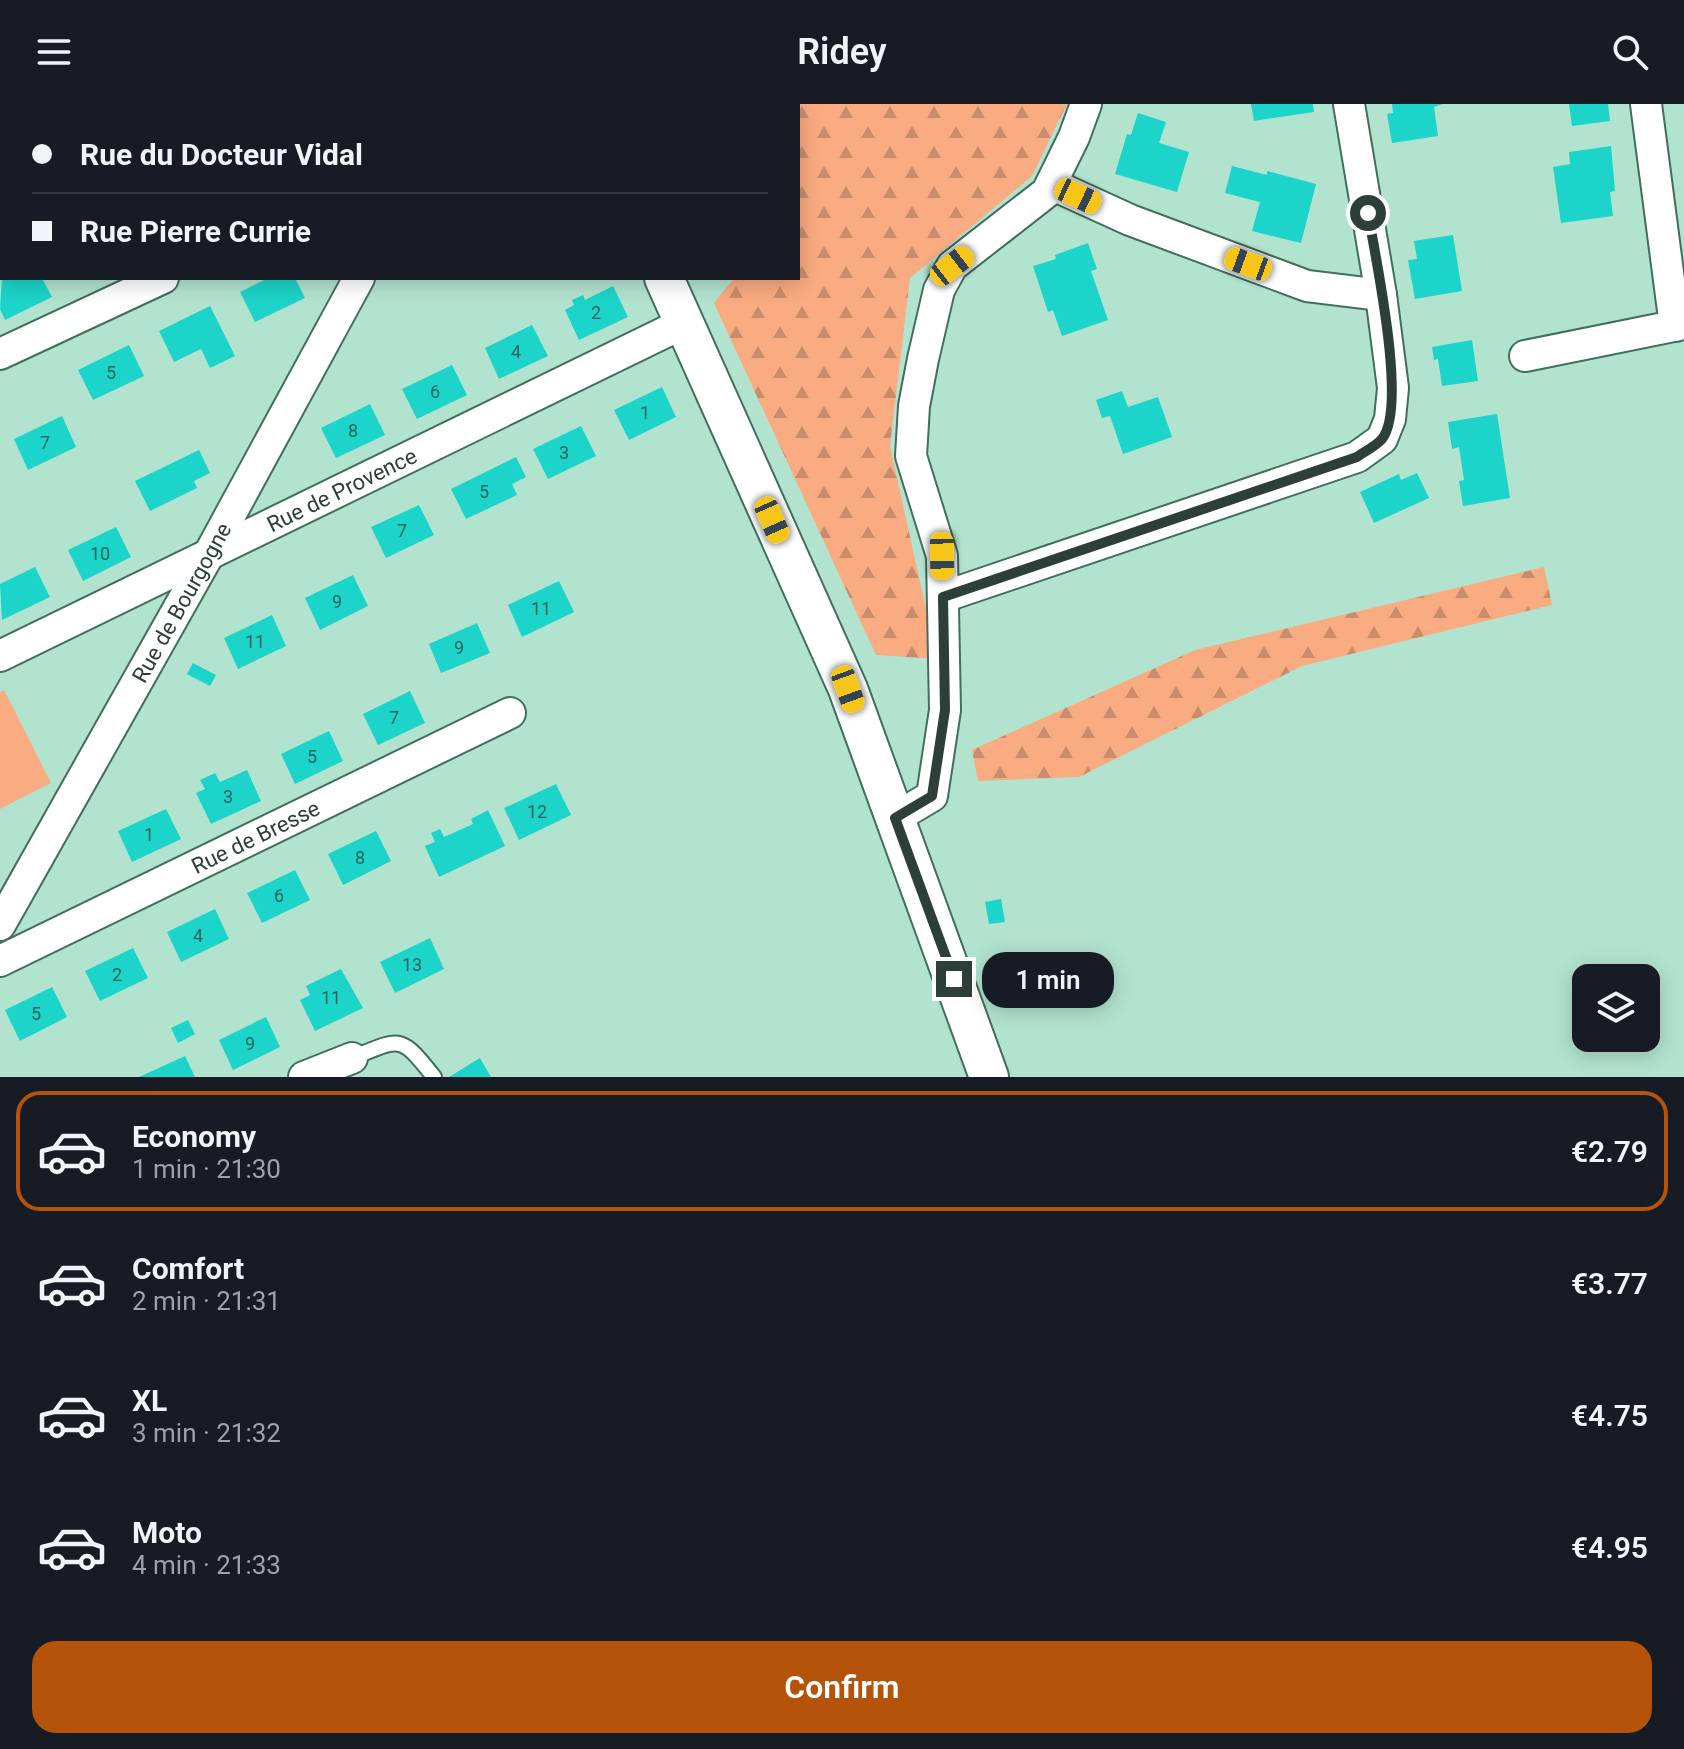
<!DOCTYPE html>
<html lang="en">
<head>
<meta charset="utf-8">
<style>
	:root { --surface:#171b24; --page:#242831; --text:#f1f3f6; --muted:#9ea1a6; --line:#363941; --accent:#b45309 }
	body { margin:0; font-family:Roboto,sans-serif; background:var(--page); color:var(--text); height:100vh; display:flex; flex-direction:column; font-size:30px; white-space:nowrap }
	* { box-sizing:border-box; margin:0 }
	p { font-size:26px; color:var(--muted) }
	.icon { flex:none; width:44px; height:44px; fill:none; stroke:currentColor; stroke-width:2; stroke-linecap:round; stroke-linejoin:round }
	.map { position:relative; height:973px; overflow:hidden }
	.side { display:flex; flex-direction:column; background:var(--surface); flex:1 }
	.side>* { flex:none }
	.top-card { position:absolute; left:0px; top:0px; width:800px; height:176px; box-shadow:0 4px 20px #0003; display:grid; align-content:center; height:176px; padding:0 32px; background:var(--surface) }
	.controls { position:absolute; left:1572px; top:860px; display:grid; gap:16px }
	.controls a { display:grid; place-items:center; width:88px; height:88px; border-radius:16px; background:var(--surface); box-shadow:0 4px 20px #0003; font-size:40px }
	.end { position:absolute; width:36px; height:36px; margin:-18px; border:10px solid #2c3f38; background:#fff; box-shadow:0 0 0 4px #fff }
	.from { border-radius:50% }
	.bubble { position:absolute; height:56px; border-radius:24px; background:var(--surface); box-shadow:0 4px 20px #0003; font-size:26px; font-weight:600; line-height:56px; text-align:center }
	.car { position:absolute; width:24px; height:48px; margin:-24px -12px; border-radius:10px; box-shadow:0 0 6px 2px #0007; background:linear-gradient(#f5c518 24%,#345 0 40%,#f5c518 0 76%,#345 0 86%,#f5c518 0) }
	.top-card b { display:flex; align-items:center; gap:28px; height:76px; font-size:30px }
	.top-card b+b { border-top:2px solid var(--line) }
	.top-card i { width:20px; height:20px; background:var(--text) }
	ul { padding:14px 0 0; list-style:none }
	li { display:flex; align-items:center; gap:24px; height:120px; margin:0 16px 12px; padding:0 16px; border:4px solid transparent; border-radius:24px }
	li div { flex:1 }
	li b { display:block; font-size:30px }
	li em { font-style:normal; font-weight:600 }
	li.active { border-color:var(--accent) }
	li>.icon { width:72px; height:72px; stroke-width:1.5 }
	.button { display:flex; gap:16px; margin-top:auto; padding:16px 32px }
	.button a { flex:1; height:92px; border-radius:24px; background:var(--accent); color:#fff; font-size:32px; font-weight:600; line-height:92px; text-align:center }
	header { display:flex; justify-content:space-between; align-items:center; height:104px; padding:0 32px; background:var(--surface); font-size:36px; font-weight:600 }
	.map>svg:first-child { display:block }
	.forest { fill:url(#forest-firs) }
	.pitch { fill:#f9ab81 }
	.building { fill:#1cd4c9 }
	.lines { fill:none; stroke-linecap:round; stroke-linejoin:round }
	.service-casing { stroke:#416e5d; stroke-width:18 }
	.minor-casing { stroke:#416e5d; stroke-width:34 }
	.tertiary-casing { stroke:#416e5d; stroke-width:42 }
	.service { stroke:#fff; stroke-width:14 }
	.minor { stroke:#fff; stroke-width:30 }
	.tertiary { stroke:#fff; stroke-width:38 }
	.route { stroke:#2c3f38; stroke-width:10 }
	.labels { text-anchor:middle; stroke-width:6; stroke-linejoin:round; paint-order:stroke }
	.number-label { font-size:18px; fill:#28645c }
	.street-label { font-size:22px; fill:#2c3f38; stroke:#e6fef4 }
</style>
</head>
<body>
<header><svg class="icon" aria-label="menu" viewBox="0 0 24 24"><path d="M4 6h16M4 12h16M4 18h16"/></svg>Ridey<svg class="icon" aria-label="search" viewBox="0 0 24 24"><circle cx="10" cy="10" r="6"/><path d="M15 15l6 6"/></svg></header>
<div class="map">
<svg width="1684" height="973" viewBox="0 0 1684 973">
	<defs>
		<pattern id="forest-firs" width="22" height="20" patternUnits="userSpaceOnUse" patternTransform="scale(2)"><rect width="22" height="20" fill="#f9ab81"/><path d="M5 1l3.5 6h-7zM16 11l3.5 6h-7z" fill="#ca8d6b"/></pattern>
	</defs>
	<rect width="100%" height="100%" fill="#b2e3cf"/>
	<!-- forest -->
	<path class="forest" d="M 719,0 L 1067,0 L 1032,72 L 910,174 L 890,342 L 937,555 L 876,551 L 714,199 L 734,174 L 798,174 L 798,2 Z
		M 1544,463 L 1552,501 L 1302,562 L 1079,673 L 978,677 L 972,646 L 1195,546 Z"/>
	<!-- pitch -->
	<path class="pitch" d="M 4,586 L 51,679 L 0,705 L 0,588 Z"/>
	<!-- building -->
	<path class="building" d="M 1251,0 L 1313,0 L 1314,8 L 1254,17 Z
		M 1392,0 L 1443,0 L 1434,3 L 1438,32 L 1392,39 L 1387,10 L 1393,9 Z
		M 1569,0 L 1608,0 L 1610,17 L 1572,22 Z
		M 1138,9 L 1166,18 L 1159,39 L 1189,48 L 1177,88 L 1115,70 L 1127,30 L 1131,31 Z
		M 1611,42 L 1615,87 L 1610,88 L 1613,112 L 1561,119 L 1553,63 L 1570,60 L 1569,48 Z
		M 1232,62 L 1267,71 L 1267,67 L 1316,80 L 1301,139 L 1252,127 L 1260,98 L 1225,89 Z
		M 1453,131 L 1462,187 L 1415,195 L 1408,156 L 1417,155 L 1414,137 Z
		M 1088,139 L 1097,165 L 1091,167 L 1108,216 L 1062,232 L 1053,206 L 1048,208 L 1033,162 L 1056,155 L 1055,151 Z
		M 2,174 L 42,174 L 52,193 L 5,216 L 0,205 Z
		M 268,174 L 295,174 L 305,194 L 255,218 L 240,188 Z
		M 613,182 L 628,213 L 579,236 L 565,206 L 574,201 L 572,196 L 583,191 L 585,196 Z
		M 210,202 L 235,252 L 210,264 L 201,245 L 174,258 L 159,227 Z
		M 532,221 L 548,252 L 499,275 L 485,244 Z
		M 1472,236 L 1478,277 L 1442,282 L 1438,255 L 1434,256 L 1432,243 Z
		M 129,241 L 144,272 L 93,296 L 78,266 Z
		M 452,261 L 467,291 L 417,315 L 402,285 Z
		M 662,283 L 676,313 L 629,336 L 614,306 Z
		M 1122,287 L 1128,303 L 1158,293 L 1172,333 L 1123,350 L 1110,312 L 1102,314 L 1096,296 Z
		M 370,300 L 385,331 L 336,354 L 321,324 Z
		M 1497,310 L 1510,394 L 1463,402 L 1459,377 L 1464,376 L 1459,343 L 1452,345 L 1448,318 Z
		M 62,312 L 76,343 L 28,366 L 14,335 Z
		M 581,322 L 596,352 L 548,375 L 533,345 Z
		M 199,346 L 210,369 L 194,377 L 197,384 L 150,407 L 135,377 Z
		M 516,353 L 526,373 L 512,380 L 517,391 L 466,415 L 451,385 Z
		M 1417,369 L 1429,394 L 1374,419 L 1360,388 L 1399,370 L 1401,376 Z
		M 419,401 L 434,431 L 386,454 L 371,423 Z
		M 116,423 L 131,453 L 83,477 L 68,446 Z
		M 35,463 L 50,493 L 2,516 L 0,480 Z
		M 353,471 L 368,502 L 320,526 L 305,494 Z
		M 559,477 L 574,508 L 522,533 L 508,501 Z
		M 272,511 L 286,542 L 238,565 L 224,534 Z
		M 477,519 L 490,549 L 441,569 L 429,540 Z
		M 193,559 L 216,571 L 210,582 L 187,570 Z
		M 410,587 L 425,619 L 378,641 L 363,610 Z
		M 329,627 L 343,657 L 295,680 L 281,650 Z
		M 247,666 L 261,697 L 211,720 L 196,689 L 205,685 L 200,676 L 215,669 L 220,678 Z
		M 556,680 L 571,711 L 519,736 L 504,704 Z
		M 166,705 L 181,735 L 132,758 L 118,727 Z
		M 488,706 L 505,742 L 439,773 L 425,742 L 435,738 L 431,729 L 440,725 L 444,733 L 473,720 L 471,715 Z
		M 376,727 L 391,757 L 343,781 L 328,750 Z
		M 295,766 L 310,796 L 262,819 L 247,789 Z
		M 1001,795 L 1005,818 L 989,820 L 985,798 Z
		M 215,805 L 229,835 L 181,858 L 167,828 Z
		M 430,834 L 444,865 L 395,889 L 380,858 Z
		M 133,844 L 148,874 L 100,897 L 85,867 Z
		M 341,865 L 363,904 L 315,927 L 300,896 L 310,891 L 306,882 Z
		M 52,883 L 67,913 L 20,937 L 5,906 Z
		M 266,913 L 280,943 L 233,966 L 219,936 Z
		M 188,916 L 195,930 L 178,939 L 171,924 Z
		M 185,952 L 195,973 L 139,973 Z
		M 480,954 L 491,973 L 449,973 Z"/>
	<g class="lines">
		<defs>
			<path id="service" d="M 352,954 C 401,934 400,930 434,973"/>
			<g id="minor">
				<path d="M 1646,0 L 1675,222"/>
				<path d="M 453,2 L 454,0"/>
				<path d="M 1051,80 L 1130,116 L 1307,182 L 1381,191"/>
				<path d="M 0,250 L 163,174"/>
				<path d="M 1525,252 L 1684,220"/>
				<path d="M 943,493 L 1357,353 L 1382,335 L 1390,315 L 1393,284 L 1381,191 L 1349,0"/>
				<path id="s1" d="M 0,552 L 684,219"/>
				<path d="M 895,714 L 932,692 L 945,606 L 942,452 L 911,352 L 914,302 L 923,255 L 939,186 L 952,162 L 1047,88 L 1074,33 L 1086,0"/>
				<path id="s2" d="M 0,821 L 209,450 L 359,174"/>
				<path id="s3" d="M 0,857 L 510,609"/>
				<path d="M 304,973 L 352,954"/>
			</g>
			<path id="tertiary" d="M 585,0 L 586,2
				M 664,174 L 848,585 L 989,973"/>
		</defs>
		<!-- service casing -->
		<use href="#service" class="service-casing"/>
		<!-- minor casing -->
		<use href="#minor" class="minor-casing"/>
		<!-- tertiary casing -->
		<use href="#tertiary" class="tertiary-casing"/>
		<!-- service -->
		<use href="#service" class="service"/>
		<!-- minor -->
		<use href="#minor" class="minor"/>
		<!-- tertiary -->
		<use href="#tertiary" class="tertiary"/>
	</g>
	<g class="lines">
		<!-- route -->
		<path class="route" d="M 954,875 L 895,714 L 932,692 L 945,606 L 943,493 L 1357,353 C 1364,348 1376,342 1382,335 C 1408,303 1375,152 1368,109"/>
	</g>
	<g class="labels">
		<!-- number labels -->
		<g class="number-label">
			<text x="596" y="215">2</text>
			<text x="516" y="254">4</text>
			<text x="111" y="275">5</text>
			<text x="435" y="294">6</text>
			<text x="645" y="315">1</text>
			<text x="353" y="333">8</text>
			<text x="45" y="345">7</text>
			<text x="564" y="355">3</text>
			<text x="484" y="394">5</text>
			<text x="402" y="433">7</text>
			<text x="100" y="456">10</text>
			<text x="337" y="504">9</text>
			<text x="541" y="511">11</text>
			<text x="255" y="544">11</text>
			<text x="459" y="550">9</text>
			<text x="394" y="620">7</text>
			<text x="312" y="659">5</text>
			<text x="228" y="699">3</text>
			<text x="537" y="714">12</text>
			<text x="149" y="737">1</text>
			<text x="360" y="760">8</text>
			<text x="279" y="798">6</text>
			<text x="198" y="838">4</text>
			<text x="412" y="867">13</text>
			<text x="117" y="877">2</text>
			<text x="331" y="900">11</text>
			<text x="36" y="916">5</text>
			<text x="250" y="946">9</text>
		</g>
		<!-- street labels -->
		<g class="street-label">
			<text dy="8" stroke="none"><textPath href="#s1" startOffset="380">Rue de Provence</textPath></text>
			<text dy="8" stroke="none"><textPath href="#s2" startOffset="370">Rue de Bourgogne</textPath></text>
			<text dy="8" stroke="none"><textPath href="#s3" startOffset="284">Rue de Bresse</textPath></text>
		</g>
	</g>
</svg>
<div class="controls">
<a><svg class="icon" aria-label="layers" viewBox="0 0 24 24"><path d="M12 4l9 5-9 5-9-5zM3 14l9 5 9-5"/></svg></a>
</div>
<i class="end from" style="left:1368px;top:109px"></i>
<i class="end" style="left:954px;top:875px"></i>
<div class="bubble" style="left:982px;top:848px;width:132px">1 min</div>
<i class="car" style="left:1078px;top:92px;rotate:115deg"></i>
<i class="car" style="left:1248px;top:160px;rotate:290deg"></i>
<i class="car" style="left:952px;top:162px;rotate:52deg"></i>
<i class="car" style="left:772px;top:416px;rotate:156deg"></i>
<i class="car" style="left:942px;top:452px;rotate:179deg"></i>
<i class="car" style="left:848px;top:585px;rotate:160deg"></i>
<div class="top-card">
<b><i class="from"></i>Rue du Docteur Vidal</b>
<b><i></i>Rue Pierre Currie</b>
</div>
</div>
<section class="side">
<ul>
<li class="active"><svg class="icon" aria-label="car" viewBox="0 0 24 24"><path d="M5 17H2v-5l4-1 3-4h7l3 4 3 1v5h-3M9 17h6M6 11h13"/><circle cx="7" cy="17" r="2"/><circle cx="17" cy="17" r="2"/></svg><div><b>Economy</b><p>1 min · 21:30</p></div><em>€2.79</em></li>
<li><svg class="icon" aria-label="car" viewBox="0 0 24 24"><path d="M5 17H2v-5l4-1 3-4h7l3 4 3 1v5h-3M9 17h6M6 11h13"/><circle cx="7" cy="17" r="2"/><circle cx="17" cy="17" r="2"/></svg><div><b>Comfort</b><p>2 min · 21:31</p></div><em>€3.77</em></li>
<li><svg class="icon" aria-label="car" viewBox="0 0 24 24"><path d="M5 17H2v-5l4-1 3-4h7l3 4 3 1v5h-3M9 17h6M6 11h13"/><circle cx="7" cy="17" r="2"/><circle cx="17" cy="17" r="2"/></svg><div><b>XL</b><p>3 min · 21:32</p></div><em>€4.75</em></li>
<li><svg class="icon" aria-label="car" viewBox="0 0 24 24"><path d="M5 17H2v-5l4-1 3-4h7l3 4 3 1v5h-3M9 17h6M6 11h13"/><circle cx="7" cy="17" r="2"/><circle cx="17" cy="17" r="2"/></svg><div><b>Moto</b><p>4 min · 21:33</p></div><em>€4.95</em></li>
</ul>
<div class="button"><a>Confirm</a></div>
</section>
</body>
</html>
